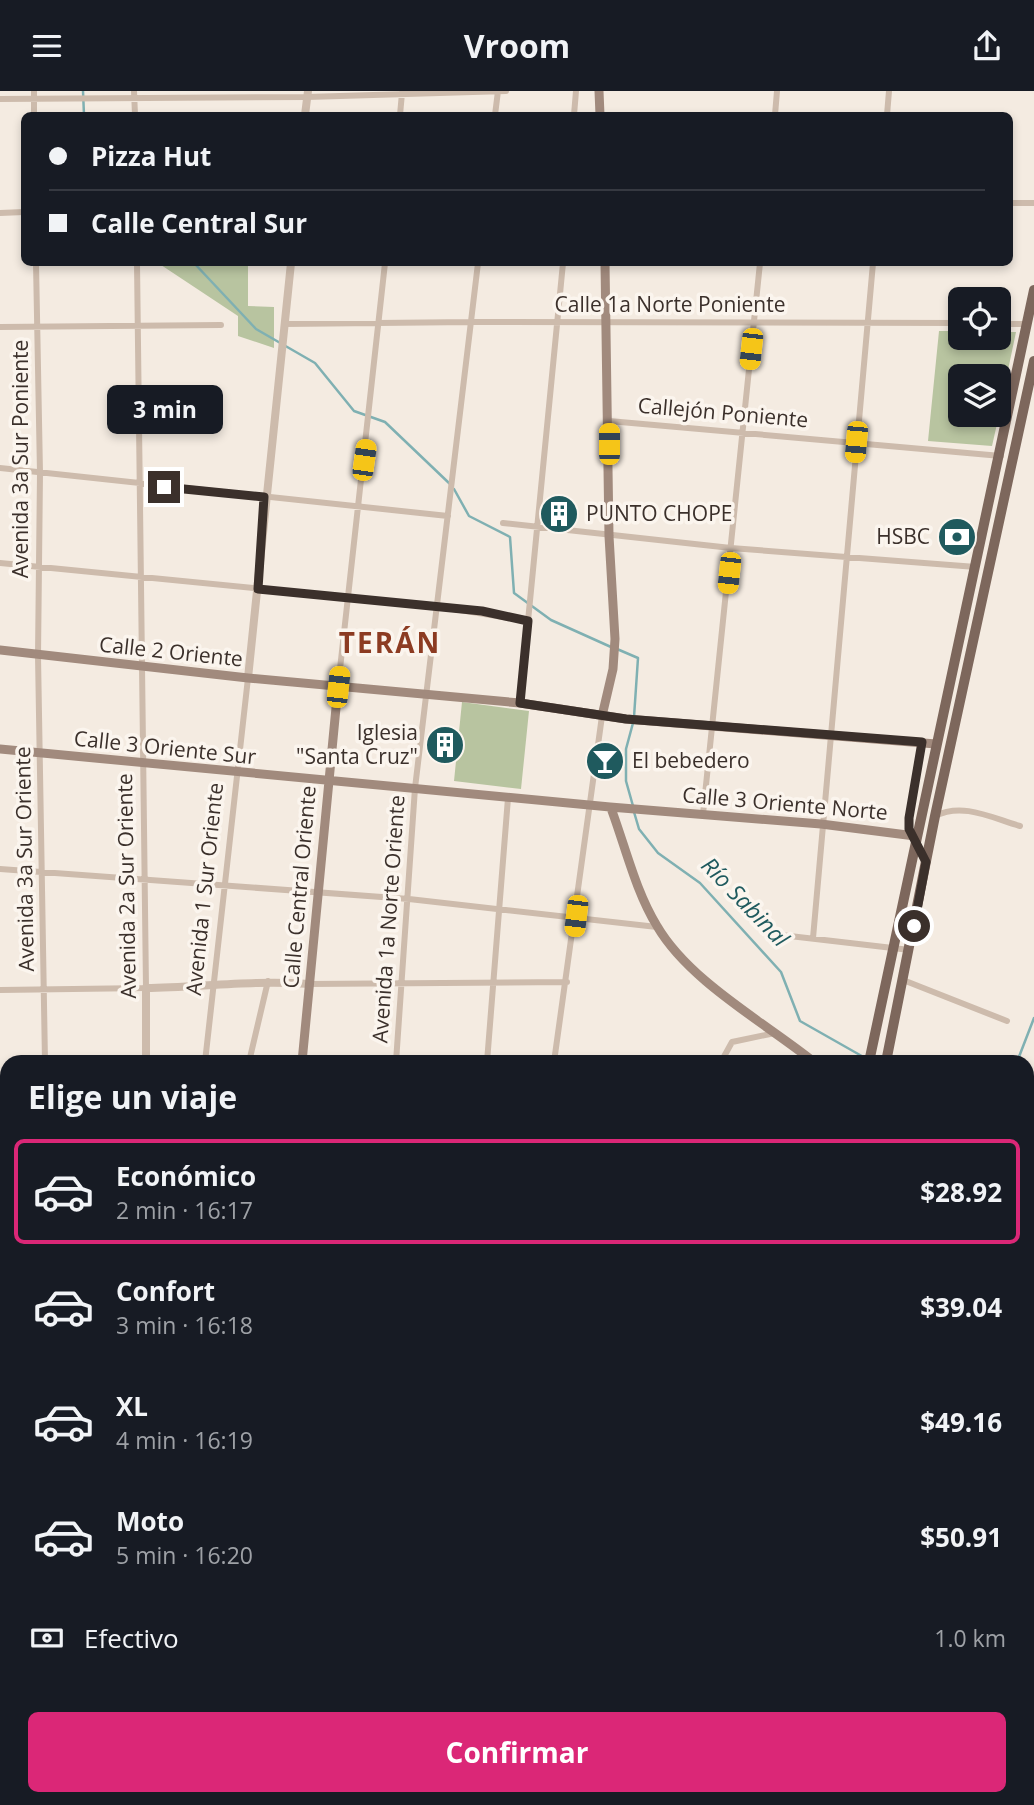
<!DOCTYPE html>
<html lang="es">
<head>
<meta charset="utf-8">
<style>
	:root { --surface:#171b24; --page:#242831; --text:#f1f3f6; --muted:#9ea1a6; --line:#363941; --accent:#db2777 }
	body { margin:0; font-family:"Open Sans",sans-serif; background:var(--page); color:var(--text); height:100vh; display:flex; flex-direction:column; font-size:26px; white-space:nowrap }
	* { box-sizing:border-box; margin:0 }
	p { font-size:23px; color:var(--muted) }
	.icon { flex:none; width:38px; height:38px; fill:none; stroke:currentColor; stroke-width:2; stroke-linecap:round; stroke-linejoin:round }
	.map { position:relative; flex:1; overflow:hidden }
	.details { position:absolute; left:0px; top:964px; width:1034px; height:751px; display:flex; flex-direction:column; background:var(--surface); border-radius:21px 21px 0 0; box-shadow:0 4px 10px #0003 }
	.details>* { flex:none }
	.banner { position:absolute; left:21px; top:21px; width:992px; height:154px; border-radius:10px; box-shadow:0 4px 10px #0003; display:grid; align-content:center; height:154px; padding:0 28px; background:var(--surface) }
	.controls { position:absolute; left:948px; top:196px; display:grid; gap:14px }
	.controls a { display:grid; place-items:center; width:63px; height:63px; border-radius:10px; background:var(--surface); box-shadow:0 4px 10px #0003; font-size:35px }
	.end { position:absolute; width:32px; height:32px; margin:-16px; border:9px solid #3b302b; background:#fff; box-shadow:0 0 0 4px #fff }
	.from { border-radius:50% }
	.bubble { position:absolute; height:49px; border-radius:10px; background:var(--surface); box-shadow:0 4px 10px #0003; font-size:23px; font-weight:700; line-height:49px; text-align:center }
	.car { position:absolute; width:21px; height:42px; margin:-21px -10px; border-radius:9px; box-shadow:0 0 5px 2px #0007; background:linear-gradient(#f5c518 24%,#345 0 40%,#f5c518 0 76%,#345 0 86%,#f5c518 0) }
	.banner b { display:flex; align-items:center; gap:24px; height:66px; font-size:26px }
	.banner b+b { border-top:2px solid var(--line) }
	.banner i { width:18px; height:18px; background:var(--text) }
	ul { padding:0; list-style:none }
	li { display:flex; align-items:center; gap:21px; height:105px; margin:0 14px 10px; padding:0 14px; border:4px solid transparent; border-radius:10px }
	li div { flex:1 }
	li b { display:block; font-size:26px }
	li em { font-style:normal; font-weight:700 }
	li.on { border-color:var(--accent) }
	li>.icon { width:63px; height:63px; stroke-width:1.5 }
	h2 { padding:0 28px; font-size:32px; line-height:84px }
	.pay { display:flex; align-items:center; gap:18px; height:77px; padding:0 28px; font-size:26px }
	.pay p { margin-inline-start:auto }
	.cta { display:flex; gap:14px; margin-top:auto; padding:14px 28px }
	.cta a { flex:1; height:80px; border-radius:10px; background:var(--accent); color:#fff; font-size:28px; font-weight:700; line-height:80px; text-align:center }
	header { display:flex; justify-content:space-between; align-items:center; height:91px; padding:0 28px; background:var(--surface); font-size:32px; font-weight:700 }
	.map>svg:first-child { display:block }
	.green { fill:#b8c4a0 }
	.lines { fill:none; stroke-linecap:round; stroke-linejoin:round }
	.stream { stroke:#7fb0b2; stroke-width:2.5 }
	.river { stroke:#7fb0b2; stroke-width:14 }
	.minor { stroke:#cdbbac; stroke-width:6 }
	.tertiary { stroke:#cdbbac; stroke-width:8 }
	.secondary { stroke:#a18a7d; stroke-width:9 }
	.primary { stroke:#7d675c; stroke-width:10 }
	.route { stroke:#3b302b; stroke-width:9 }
	.labels { text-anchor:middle; stroke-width:7; stroke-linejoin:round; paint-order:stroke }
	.street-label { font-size:21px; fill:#3b302b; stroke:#fbf5ee }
	.poi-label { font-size:21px; fill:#3b302b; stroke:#fbf5ee; text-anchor:start }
	.water-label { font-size:23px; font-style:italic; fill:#1f5a5e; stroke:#fbf5ee }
	.district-label { font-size:28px; font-weight:bold; letter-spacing:2px; fill:#8c3b22; stroke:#fbf5ee }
</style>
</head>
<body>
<header><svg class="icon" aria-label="menu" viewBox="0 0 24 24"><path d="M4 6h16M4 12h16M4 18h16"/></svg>Vroom<svg class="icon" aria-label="share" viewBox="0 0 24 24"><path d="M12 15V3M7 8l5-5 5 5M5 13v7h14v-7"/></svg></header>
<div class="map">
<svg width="1034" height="1714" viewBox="0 0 1034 1714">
	<rect width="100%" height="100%" fill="#f4ebe1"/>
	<!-- green -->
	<path class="green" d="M 158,172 L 248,172 L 248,215 L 274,216 L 274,257 L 238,245 L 238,225 Z
		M 939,240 L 961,240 L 961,247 L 999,247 L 999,241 L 1016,241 L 999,322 L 999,285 L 961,285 L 961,324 L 999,324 L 992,355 L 928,350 Z
		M 462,611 L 529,620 L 521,698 L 454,690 Z"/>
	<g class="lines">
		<!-- stream -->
		<path class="stream" d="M 83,0 L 84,24
			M 194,172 L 256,238 L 315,272 L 354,320 L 385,331 L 450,393
			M 454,398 L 469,425 L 510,446 L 514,502 L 551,529 L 611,556
			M 617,558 L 638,567 L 634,626
			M 633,715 L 626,690 L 626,658 L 633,632
			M 634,721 L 639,738 L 658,762 L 700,792 L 781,881 L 800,930 L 867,968
			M 1017,971 L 1034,927"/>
		<!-- river -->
		<path class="river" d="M 1027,1637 L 1034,1646"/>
		<!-- minor -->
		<path class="minor" d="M 34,0 L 34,24
			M 134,0 L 135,24
			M 0,8 L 307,6 L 506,0
			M 400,24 L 402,2
			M 495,24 L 498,0
			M 574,24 L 576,0
			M 775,24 L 777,0
			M 887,24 L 889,0
			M 1010,112 L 1034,112
			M 0,122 L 24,121
			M 36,172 L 40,382 L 38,565 L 45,971
			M 284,233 L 471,231 L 961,232
			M 999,233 L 1027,233
			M 0,236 L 221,234
			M 609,330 L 1001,365
			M 0,377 L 448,425
			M 503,432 L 731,457 L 976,476
			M 0,472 L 435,515 L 528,530
			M 338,596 L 385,172
			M 520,612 L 563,172
			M 703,723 L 760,172
			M 935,725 C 963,711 992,727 1020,735
			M 915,745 L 909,739 L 909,728 L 922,651
			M 0,778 L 409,808 L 657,836
			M 764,842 L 910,859
			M 813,847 L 873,172
			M 903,889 L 1007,930
			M 309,893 L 567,891
			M 0,899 L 146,897 L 137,172
			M 205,971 L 248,587
			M 249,971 L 268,890
			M 396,971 L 415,697 L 478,172
			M 487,971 L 508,707
			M 554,971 L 602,625
			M 721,971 L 732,951 L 775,942
			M 1027,1004 L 1034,994
			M 1027,1060 L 1034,1043
			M 0,1075 L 7,1076
			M 0,1131 L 7,1131
			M 0,1190 L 7,1190
			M 0,1305 L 7,1307
			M 0,1364 L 7,1366
			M 1027,1376 L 1034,1381
			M 0,1430 L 7,1431
			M 1027,1451 L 1034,1456
			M 261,1708 L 262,1714"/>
		<!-- tertiary -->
		<path class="tertiary" d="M 305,24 L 308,0
			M 248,587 L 291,172
			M 146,971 L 146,897 C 201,896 255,889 309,893
			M 0,1018 L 7,1019"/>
		<!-- secondary -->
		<path class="secondary" d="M 599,0 L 600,24
			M 0,559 L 248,587 L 520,612 L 626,628 L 936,653
			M 602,625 L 613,578 L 615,548 L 609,445 L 605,172
			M 0,658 L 610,716 L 821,733 L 915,745
			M 612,720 C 626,758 636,801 657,835 C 689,890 764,931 814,971
			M 302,971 L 338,596
			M 1027,1014 L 1034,1016
			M 1027,1023 L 1034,1026
			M 70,1714 L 77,1708
			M 87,1714 L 90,1708
			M 98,1714 L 101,1708"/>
		<!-- primary -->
		<path class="primary" d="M 869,971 L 1034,199
			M 886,971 L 935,725 L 1034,270
			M 770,1714 L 770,1708
			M 785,1714 L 785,1708"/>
	</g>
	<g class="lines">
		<!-- route -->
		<path class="route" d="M 164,396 L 264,406 L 258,498 L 482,520 L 528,530 L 520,612 L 626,628 L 922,651 L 909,727 L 909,738 L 926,771 L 914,835"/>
	</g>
	<!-- icons -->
	<defs>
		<symbol id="building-disc" viewBox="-11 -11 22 22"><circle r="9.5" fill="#1f5a5e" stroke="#fbf5ee"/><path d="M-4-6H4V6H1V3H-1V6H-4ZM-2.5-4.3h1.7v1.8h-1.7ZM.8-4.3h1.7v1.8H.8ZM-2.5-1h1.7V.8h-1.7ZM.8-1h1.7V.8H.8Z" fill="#fff"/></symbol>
		<symbol id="bank-disc" viewBox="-11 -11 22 22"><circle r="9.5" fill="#1f5a5e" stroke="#fbf5ee"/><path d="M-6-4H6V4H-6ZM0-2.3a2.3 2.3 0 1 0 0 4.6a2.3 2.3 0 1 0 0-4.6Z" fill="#fff"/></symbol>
		<symbol id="bar-disc" viewBox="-11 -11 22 22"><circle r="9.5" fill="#1f5a5e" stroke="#fbf5ee"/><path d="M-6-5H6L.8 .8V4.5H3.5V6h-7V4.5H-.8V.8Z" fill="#fff"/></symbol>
	</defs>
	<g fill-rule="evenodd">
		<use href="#building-disc" x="537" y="401" width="44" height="44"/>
		<use href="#bank-disc" x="935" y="424" width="44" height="44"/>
		<use href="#building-disc" x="423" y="632" width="44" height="44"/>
		<use href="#bar-disc" x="583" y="648" width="44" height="44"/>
	</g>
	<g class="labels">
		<!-- street labels -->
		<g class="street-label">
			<text x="670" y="221">Calle 1a Norte Poniente</text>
			<text transform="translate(723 322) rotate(5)" y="7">Callejón Poniente</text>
			<text transform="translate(21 368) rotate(-90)" y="7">Avenida 3a Sur Poniente</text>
			<text transform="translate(171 561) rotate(6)" y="7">Calle 2 Oriente</text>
			<text transform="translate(165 657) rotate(6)" y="7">Calle 3 Oriente Sur</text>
			<text transform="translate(785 713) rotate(5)" y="7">Calle 3 Oriente Norte</text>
			<text transform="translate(25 768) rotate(-91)" y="7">Avenida 3a Sur Oriente</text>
			<text transform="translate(127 795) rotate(-91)" y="7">Avenida 2a Sur Oriente</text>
			<text transform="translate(300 796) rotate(-85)" y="7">Calle Central Oriente</text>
			<text transform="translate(205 798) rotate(-84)" y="7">Avenida 1 Sur Oriente</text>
			<text transform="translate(389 828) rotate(-86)" y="7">Avenida 1a Norte Oriente</text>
		</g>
		<!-- poi labels -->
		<g class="poi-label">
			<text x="586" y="430">PUNTO CHOPE</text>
			<text x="930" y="453" text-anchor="end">HSBC</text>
			<text x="418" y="649" text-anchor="end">Iglesia<tspan x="418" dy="24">"Santa Cruz"</tspan></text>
			<text x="632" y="677">El bebedero</text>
		</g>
		<!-- water labels -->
		<g class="water-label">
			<text transform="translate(745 811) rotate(46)" y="8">Río Sabinal</text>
		</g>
		<!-- district labels -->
		<g class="district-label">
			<text x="390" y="562">TERÁN</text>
		</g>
	</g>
</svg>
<div class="controls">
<a><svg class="icon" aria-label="locate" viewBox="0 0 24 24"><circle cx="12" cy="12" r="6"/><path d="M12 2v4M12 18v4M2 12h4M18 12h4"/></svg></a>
<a><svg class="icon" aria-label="layers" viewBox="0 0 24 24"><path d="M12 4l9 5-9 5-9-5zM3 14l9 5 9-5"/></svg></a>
</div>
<i class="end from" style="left:914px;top:835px"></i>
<i class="end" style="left:164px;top:396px"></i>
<div class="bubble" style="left:107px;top:294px;width:116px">3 min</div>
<i class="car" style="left:751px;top:258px;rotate:186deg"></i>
<i class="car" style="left:856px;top:351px;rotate:185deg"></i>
<i class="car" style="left:609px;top:353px;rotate:0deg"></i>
<i class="car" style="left:364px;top:369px;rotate:8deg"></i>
<i class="car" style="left:729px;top:482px;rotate:186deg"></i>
<i class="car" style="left:338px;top:596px;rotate:6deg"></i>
<i class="car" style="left:576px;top:825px;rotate:187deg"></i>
<div class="banner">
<b><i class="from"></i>Pizza Hut</b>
<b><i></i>Calle Central Sur</b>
</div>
<section class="details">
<h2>Elige un viaje</h2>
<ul>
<li class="on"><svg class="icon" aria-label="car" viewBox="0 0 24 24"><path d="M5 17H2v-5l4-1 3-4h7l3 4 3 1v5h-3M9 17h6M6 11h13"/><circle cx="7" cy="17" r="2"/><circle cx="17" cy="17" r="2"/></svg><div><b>Económico</b><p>2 min · 16:17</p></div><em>$28.92</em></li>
<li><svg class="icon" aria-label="car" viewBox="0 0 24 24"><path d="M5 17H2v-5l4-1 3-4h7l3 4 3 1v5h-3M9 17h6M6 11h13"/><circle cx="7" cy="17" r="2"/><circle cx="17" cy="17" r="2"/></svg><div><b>Confort</b><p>3 min · 16:18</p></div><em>$39.04</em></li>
<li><svg class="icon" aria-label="car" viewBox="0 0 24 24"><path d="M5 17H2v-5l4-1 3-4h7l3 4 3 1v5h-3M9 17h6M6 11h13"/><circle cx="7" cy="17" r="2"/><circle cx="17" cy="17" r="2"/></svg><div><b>XL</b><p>4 min · 16:19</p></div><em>$49.16</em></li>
<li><svg class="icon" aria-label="car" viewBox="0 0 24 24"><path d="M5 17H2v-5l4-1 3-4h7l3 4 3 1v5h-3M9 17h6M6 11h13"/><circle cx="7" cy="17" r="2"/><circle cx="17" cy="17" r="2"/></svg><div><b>Moto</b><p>5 min · 16:20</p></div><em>$50.91</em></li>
</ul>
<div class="pay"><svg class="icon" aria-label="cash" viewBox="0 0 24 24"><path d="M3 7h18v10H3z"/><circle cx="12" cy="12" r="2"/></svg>Efectivo<p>1.0 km</p></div>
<div class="cta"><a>Confirmar</a></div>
</section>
</div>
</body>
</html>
